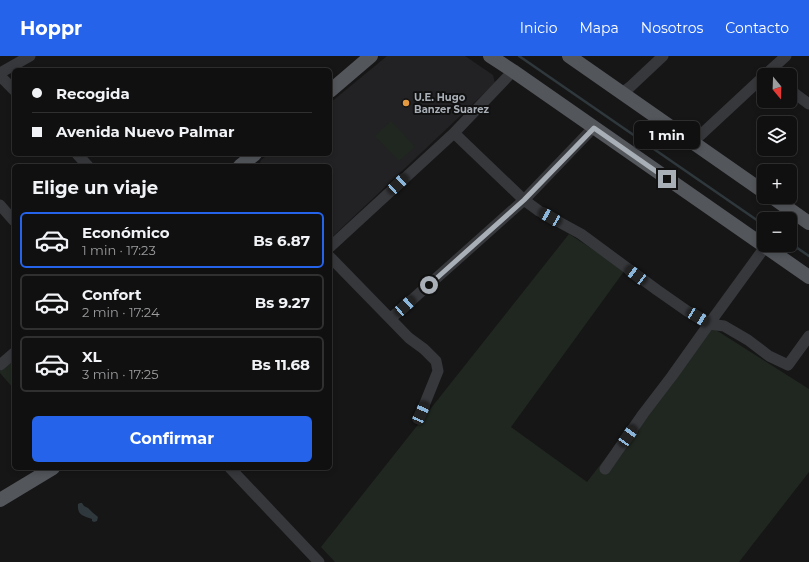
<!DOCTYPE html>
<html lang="es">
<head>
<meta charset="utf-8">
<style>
	:root { --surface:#101011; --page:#1e1e1f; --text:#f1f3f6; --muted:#9c9d9f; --line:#303031; --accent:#2563eb }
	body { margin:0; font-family:Montserrat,sans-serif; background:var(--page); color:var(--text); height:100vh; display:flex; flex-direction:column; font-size:15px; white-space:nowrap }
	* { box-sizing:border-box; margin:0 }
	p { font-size:13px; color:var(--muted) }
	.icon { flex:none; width:22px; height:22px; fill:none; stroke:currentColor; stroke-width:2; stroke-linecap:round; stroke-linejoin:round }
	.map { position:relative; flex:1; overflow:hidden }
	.details { position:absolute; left:12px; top:108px; width:320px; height:306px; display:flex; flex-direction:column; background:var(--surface); border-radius:6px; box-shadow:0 2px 6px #0003,0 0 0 1px var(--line) }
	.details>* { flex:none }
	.top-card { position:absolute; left:12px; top:12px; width:320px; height:88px; border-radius:6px; box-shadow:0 2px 6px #0003,0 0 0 1px var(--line); display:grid; align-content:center; height:88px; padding:0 20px; background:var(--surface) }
	.needle { width:26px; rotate:161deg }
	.buttons { position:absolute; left:757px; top:12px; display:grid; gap:8px }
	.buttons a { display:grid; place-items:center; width:40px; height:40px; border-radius:6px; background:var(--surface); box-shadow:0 2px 6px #0003,0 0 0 1px var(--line); font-size:20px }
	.end { position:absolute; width:18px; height:18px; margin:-9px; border:5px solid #a9afb6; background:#111; box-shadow:0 0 0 2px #111 }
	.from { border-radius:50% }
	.bubble { position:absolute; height:28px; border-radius:6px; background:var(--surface); box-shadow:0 2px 6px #0003,0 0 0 1px var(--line); font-size:13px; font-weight:700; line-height:28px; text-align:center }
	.car { position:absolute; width:12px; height:24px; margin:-12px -6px; border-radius:5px; box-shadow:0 0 3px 1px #0007; background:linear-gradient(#222 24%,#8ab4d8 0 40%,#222 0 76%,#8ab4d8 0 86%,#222 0) }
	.top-card b { display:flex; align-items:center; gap:14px; height:38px; font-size:15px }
	.top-card b+b { border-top:1px solid var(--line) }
	.top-card i { width:10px; height:10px; background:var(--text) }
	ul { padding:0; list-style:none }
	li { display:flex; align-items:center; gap:12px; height:56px; margin:0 8px 6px; padding:0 12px; border:2px solid var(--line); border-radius:6px }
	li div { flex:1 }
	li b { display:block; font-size:15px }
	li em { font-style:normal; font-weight:700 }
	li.selected { border-color:var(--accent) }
	li>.icon { width:36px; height:36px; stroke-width:1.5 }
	h2 { padding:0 20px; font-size:18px; line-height:48px }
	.cta { display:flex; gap:8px; margin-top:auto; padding:8px 20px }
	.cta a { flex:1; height:46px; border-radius:6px; background:var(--accent); color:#fff; font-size:16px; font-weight:700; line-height:46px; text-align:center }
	header { display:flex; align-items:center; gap:24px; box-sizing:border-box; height:56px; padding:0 20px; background:var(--accent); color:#fff }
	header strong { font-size:19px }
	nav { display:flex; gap:22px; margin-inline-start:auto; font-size:14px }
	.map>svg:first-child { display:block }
	.built { fill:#222224 }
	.green { fill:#202720 }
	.water { fill:#2f383c }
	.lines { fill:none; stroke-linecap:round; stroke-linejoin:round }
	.stream { stroke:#2f383c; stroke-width:2.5 }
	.minor { stroke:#37383c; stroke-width:11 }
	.major { stroke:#53565b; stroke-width:14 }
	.route { stroke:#a9afb6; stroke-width:5 }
	.poi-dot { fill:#e49941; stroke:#111112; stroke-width:1.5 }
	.labels { text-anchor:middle; stroke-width:4; stroke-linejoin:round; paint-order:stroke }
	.poi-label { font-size:10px; font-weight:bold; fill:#a9afb6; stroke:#111112; text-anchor:start }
</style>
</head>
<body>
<header>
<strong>Hoppr</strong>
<nav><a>Inicio</a><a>Mapa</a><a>Nosotros</a><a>Contacto</a></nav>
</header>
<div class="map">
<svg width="809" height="506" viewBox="0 0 809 506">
	<rect width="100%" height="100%" fill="#161617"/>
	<!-- built -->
	<path class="built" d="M 387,0 L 465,0 L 493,19 L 495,27 L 330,183 L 330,110 L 259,110 L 261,104 L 269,98 L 330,98 L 330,47 Z"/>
	<!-- green -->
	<path class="green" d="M 391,65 L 415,91 L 399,105 L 375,80 Z
		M 569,178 L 625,214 L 511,371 L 587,426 L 708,269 L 809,333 L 809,416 L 739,506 L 335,506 L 321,491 Z
		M 14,302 L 14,333 L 0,317 L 0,315 Z"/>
	<!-- water -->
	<path class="water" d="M 80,447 L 82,447 L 84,450 L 88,452 L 92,456 L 98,461 L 97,465 L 94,466 L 92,465 L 92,463 C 83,460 77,459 78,448 Z"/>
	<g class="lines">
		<!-- stream -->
		<path class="stream" d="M 519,0 L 764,169
			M 790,187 L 809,200"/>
		<!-- minor -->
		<path class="minor" d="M 0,17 L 30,0
			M 765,19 L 786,0
			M 0,20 L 14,34
			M 790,34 L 809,48
			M 622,37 L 630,31 L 663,0
			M 454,77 L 524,144 L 539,155 L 581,178 L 657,234 L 687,255 L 709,268 L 724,270 L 748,284 L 769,300 L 788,309 L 809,280
			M 693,86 L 764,20
			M 77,98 L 88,110
			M 0,149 L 14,165
			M 330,191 L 454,77 L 513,15
			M 330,201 L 409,282 L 424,293 L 436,305 L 438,315 L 421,357
			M 391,262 L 405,250 L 524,144 L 594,71
			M 0,309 L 14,297
			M 230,412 L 319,506
			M 605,413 L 643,358 L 672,320 L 709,268 L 765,191"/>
		<!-- major -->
		<path class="major" d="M 490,0 L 513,15 L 809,221
			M 569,0 L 764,136
			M 330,35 L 371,0
			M 240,110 L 255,98
			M 772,141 L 809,167
			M 0,444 L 53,412"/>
	</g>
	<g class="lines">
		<!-- route -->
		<path class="route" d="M 429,229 L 524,144 L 594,72 L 667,123"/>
	</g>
	<!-- markers -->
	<circle class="poi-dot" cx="406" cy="47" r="4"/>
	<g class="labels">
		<!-- poi labels -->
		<g class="poi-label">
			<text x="414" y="45">U.E. Hugo<tspan x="414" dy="12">Banzer Suarez</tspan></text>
		</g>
	</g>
</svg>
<div class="buttons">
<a><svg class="needle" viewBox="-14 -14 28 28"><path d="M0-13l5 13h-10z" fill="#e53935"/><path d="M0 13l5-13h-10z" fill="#9c9d9f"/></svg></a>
<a><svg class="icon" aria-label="layers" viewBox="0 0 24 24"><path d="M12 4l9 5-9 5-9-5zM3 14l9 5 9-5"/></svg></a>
<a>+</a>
<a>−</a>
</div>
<i class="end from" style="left:429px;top:229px"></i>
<i class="end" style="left:667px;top:123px"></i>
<div class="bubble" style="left:634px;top:65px;width:66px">1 min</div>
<i class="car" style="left:398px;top:128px;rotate:47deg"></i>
<i class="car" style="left:550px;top:161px;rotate:300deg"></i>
<i class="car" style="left:636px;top:219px;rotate:307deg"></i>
<i class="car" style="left:405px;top:250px;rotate:48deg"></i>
<i class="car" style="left:698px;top:261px;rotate:121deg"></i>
<i class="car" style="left:421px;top:357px;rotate:24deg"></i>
<i class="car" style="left:628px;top:380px;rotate:35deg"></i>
<div class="top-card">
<b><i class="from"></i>Recogida</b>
<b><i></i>Avenida Nuevo Palmar</b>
</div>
<section class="details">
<h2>Elige un viaje</h2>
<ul>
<li class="selected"><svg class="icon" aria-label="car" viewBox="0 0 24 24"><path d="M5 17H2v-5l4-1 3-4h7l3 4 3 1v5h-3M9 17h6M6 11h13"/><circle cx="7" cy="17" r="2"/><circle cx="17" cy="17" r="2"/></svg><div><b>Económico</b><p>1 min · 17:23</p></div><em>Bs 6.87</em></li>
<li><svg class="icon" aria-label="car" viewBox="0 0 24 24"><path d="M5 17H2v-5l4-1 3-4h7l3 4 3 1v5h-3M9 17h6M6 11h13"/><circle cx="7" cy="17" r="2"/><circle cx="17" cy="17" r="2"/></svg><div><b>Confort</b><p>2 min · 17:24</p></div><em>Bs 9.27</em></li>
<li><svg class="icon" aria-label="car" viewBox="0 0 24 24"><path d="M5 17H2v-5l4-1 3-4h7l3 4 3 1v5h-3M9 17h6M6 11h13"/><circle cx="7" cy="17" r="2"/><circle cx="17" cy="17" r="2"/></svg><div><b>XL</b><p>3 min · 17:25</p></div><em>Bs 11.68</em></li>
</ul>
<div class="cta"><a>Confirmar</a></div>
</section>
</div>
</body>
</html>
